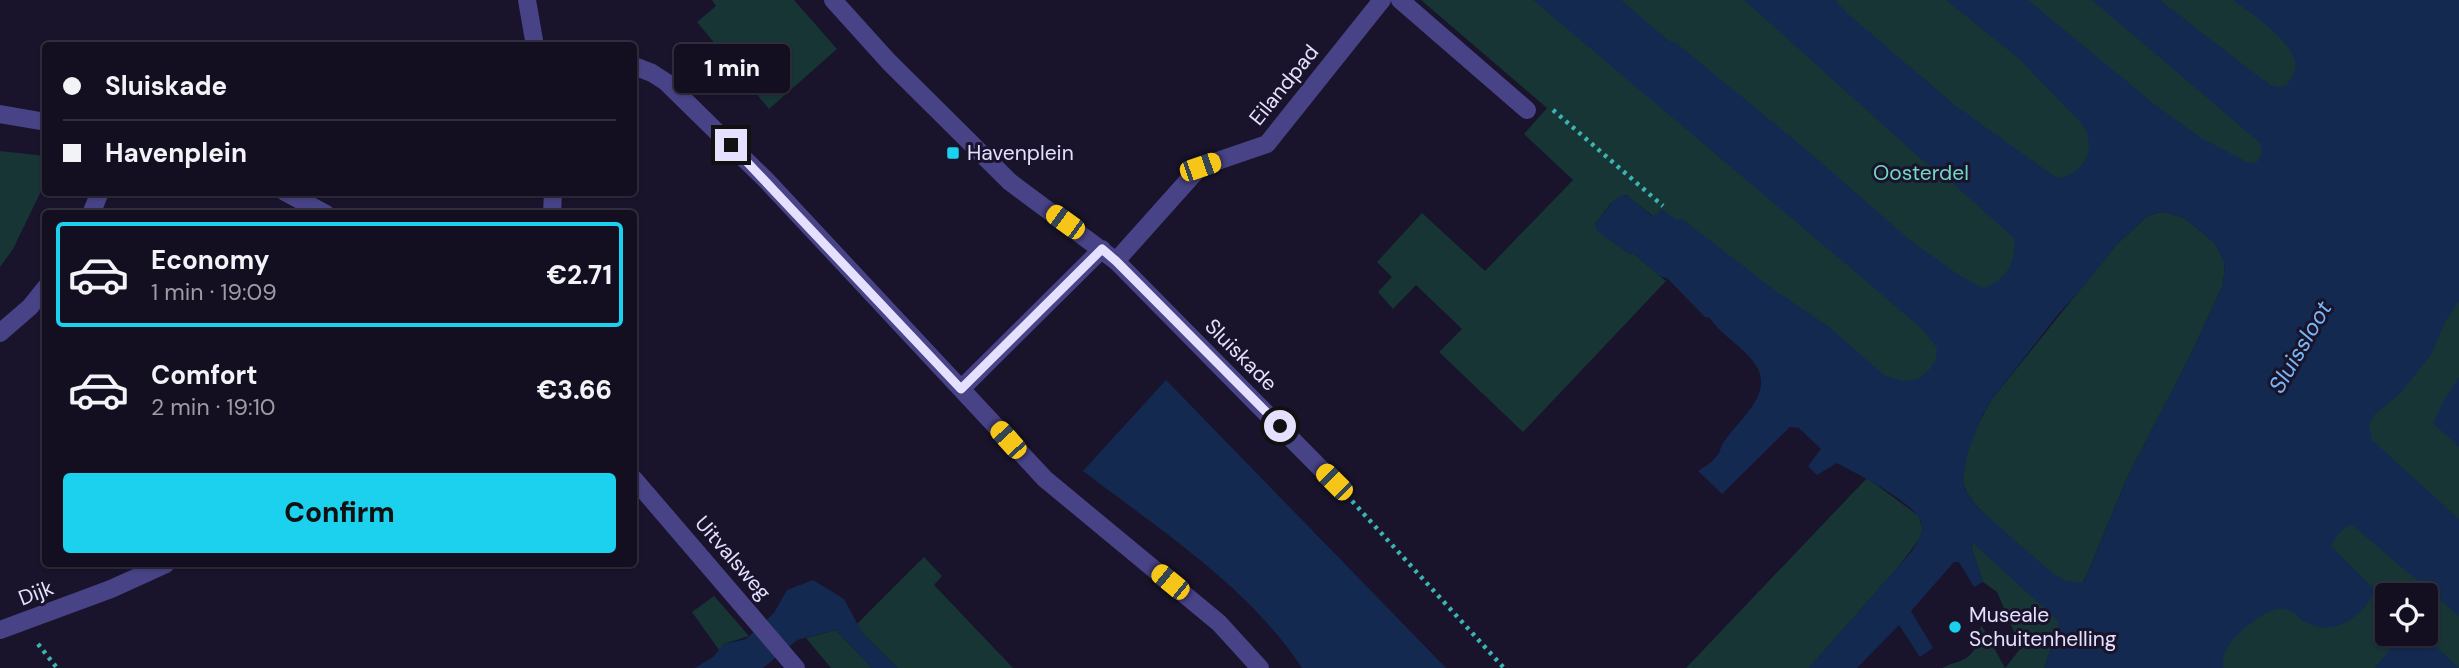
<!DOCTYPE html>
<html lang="en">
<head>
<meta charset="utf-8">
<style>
	:root { --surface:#130f20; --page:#201d2d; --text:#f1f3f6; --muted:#9d9ca5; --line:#322f3e; --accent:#1cd1ed }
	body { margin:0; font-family:"DM Sans",sans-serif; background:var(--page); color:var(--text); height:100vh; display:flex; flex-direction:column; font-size:26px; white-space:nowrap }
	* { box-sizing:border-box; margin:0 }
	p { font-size:23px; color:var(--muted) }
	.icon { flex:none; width:38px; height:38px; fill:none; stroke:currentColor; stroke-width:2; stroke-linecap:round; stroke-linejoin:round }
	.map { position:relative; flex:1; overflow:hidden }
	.details { position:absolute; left:42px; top:210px; width:595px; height:357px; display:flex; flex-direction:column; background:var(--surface); border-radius:7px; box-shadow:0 2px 5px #0004,0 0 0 2px var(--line) }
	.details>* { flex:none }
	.hud { position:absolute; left:42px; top:42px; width:595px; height:154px; border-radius:7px; box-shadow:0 2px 5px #0004,0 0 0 2px var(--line); display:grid; align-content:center; height:154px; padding:0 21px; background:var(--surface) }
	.controls { position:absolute; left:2375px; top:583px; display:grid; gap:14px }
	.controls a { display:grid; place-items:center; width:63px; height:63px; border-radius:7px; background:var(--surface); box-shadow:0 2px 5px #0004,0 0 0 2px var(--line); font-size:35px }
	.end { position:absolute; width:32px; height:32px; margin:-16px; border:9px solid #e4e0fd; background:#111; box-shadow:0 0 0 4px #111 }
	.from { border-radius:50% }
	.bubble { position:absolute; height:49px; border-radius:7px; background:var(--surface); box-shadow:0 2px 5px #0004,0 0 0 2px var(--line); font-size:23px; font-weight:800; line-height:49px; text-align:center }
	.car { position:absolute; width:21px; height:42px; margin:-21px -10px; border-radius:9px; box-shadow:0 0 5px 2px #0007; background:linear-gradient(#f5c518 24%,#345 0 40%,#f5c518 0 76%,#345 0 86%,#f5c518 0) }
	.hud b { display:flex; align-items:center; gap:24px; height:66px; font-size:26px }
	.hud b+b { border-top:2px solid var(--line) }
	.hud i { width:18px; height:18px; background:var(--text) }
	ul { padding:12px 0 0; list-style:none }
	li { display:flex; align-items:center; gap:21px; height:105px; margin:0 14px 10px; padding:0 7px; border:4px solid transparent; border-radius:7px }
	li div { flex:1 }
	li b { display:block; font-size:26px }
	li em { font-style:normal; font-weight:800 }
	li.selected { border-color:var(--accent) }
	li>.icon { width:63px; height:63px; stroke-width:1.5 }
	.button { display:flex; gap:14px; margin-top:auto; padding:14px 21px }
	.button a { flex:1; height:80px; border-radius:7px; background:var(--accent); color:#111; font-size:28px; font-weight:800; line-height:80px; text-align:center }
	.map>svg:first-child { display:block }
	.green { fill:#173535; fill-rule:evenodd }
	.water { fill:#14294f; fill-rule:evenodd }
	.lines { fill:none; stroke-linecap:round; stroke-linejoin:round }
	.path { stroke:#3cb5b2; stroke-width:4.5; stroke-dasharray:3.5 5; stroke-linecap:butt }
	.minor { stroke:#484386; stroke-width:18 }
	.route { stroke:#e4e0fd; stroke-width:9 }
	.poi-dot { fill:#1cd1ed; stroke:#19142b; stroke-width:2.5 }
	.labels { text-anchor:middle; stroke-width:6; stroke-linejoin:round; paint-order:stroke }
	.street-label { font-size:21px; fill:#e4e0fd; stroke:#19142b }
	.poi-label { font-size:21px; fill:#e4e0fd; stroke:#19142b; text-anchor:start }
	.park-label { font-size:21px; fill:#70d8c2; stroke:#19142b }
	.water-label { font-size:23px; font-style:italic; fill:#77b6f4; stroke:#19142b }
</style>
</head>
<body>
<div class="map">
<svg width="2459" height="668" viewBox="0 0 2459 668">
	<rect width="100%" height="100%" fill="#19142b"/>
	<!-- green -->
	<path class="green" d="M 712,0 L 794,0 L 837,49 L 769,109 L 697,22 L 716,6 Z
		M 1421,0 L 2459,0 L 2459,668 L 2198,668 L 2280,243 L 2166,163 L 1915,430 L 1676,220 L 1654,217 L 1626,195 L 1611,203 L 1595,224 L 1628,253 L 1634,254 L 1666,281 L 1523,432 L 1439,352 L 1462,329 L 1416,285 L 1393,309 L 1378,292 L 1392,277 L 1377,262 L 1422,213 L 1485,271 L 1573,180 L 1524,134 L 1547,108 ZM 2387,595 L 2426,595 L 2426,634 L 2387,634 Z
		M 0,151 L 46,156 L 45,183 L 13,249 L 0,267 Z
		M 2165,212 L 2184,218 L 2215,243 L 2225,263 L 2223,285 L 2189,358 L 2126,480 L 2087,575 L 2059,626 L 2044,668 L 1942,668 C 1957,660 1964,664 1975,649 L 1968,642 L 1982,626 L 2005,668 L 2021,648 L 1997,592 L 1983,582 L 1971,546 L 1994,523 C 1983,513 1971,502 1965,488 C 1956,464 1980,420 1992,399 L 2116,245 L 2146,217 L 2156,213 Z
		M 1867,478 L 1919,516 L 1922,528 L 1920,538 L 1899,566 L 1809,668 L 1686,668 Z
		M 924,557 L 942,576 L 934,585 L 1013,668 L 898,668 L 863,634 L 857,624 Z
		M 714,596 L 749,636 L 724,644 L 719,650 L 692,612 Z
		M 836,630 L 872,668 L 831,668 L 806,638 Z"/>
	<!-- water -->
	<path class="water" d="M 1533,0 L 1621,0 L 1669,41 L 1675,42 L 1808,151 L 1911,241 L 1959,275 L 1983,288 C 2005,282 2017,261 2014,238 L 1949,180 L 1921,159 L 1744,0 L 1835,0 L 1848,14 L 1956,106 L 2057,178 C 2085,175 2098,147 2082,124 L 2018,58 L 1946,0 L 2028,0 L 2159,108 L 2203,139 L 2249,163 L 2257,162 L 2262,154 L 2260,143 L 2092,0 L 2160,0 L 2254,73 L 2271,85 L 2279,87 L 2287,85 C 2289,81 2294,75 2295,70 C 2301,46 2250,13 2233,0 L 2459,0 L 2459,302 L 2446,320 L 2432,353 L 2400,394 L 2375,414 L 2369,425 L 2372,440 L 2459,519 L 2459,616 L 2352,525 C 2341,527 2337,537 2331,546 L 2372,587 L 2374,593 C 2362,617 2333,637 2307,623 C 2298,619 2295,611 2284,609 C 2267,606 2231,636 2225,652 C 2223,656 2223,663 2223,668 L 2044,668 L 2059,626 L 2057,620 L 1973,543 L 1971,546 L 1983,582 L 1974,587 L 1959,562 L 1954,562 L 1911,611 L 1933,648 L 1920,657 L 1899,625 L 1857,668 L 1809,668 L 1911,552 C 1917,543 1924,533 1921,522 C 1917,504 1854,472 1837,463 L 1817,475 L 1808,466 L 1821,449 L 1799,428 L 1790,427 L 1722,494 L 1698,471 C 1706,466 1714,461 1719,453 C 1721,448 1722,443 1726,439 C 1739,420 1771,396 1758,369 C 1747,348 1722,337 1710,318 L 1705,317 L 1668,279 L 1658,275 L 1634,254 L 1628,253 L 1602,235 L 1596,230 L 1595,224 L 1614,200 L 1623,195 L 1629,197 L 1653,217 L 1662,209 L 1676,220 L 1682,219 L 1776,291 L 1828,326 L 1885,376 L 1904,381 L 1918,379 L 1929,370 L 1936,360 L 1937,348 L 1923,330 L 1847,265 ZM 2165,212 L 2184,218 L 2215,243 L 2225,264 L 2223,285 L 2189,358 L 2126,480 L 2085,580 L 2081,583 L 2064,580 L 2051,572 L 1977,507 L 1965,489 L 1963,477 L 1968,452 L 1982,416 L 1992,399 L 2056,317 L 2087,282 L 2116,245 L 2146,217 L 2156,213 Z
		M 2459,377 L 2459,447 L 2433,423 L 2444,400 Z
		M 1166,380 L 1446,668 L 1302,668 C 1248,586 1160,530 1083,471 Z
		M 813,580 L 844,599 L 863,634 L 898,668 L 872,668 L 836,630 L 797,640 L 763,668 L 695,668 L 713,657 L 724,644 L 746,639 L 774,613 L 787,590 Z
		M 2407,634 L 2423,634 L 2459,668 L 2375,668 L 2394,644 Z"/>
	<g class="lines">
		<!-- path -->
		<path class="path" d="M 1553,110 L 1663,206
			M 1352,501 L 1504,668
			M 38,644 L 57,668"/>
		<!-- minor -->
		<path class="minor" d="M 527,0 L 535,46
			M 833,0 L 889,62 L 1010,182 L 1116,261 L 1334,482
			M 1400,0 L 1527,110
			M 634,66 L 652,73 L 666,82 L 766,180 L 1045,479 L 1219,623 L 1260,668
			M 0,114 L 46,122
			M 285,192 L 326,214
			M 91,214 L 100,192
			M 552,214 L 553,192
			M 1116,261 L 1200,167 L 1267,144 L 1382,0
			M 0,333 L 30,307 L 46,287
			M 961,389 L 1102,249
			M 634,479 L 796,668
			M 0,630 L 111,589 L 166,564"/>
	</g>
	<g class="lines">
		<!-- route -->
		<path class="route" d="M 731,145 L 961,389 L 1102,249 L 1116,261 L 1280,426"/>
	</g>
	<!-- markers -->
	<g class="poi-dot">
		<rect x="946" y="146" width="14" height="14" rx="3.5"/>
		<circle cx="1955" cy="627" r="7"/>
	</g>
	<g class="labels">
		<!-- street labels -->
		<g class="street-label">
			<text transform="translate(1284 85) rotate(-51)" y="7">Eilandpad</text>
			<text transform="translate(1241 355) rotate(45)" y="7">Sluiskade</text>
			<text transform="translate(733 558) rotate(49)" y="7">Uitvalsweg</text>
			<text transform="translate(36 593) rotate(-21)" y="7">Dijk</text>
		</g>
		<!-- poi labels -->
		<g class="poi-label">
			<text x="967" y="160">Havenplein</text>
			<text x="1969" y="622">Museale<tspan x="1969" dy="24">Schuitenhelling</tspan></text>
		</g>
		<!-- park labels -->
		<g class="park-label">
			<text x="1921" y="180">Oosterdel</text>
		</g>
		<!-- water labels -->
		<g class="water-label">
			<text transform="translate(2300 347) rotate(-60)" y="8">Sluissloot</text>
		</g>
	</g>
</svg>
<div class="controls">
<a><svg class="icon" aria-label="locate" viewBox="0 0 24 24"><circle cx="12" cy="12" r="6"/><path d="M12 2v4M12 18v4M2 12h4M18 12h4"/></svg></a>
</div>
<i class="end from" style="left:1280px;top:426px"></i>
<i class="end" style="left:731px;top:145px"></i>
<div class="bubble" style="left:674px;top:44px;width:116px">1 min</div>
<i class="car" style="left:1200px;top:167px;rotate:71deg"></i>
<i class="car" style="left:1065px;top:222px;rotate:306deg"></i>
<i class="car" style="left:1008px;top:440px;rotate:318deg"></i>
<i class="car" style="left:1334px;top:482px;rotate:315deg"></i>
<i class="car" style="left:1170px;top:582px;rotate:309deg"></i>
<div class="hud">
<b><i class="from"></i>Sluiskade</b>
<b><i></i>Havenplein</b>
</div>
<section class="details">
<ul>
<li class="selected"><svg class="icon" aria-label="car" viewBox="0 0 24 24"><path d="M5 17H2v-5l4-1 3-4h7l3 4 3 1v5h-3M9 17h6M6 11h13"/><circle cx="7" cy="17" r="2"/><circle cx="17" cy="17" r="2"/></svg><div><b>Economy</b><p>1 min · 19:09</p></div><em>€2.71</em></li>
<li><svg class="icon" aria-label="car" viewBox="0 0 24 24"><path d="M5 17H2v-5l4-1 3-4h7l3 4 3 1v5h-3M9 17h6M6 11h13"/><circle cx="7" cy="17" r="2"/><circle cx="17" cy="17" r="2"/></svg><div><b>Comfort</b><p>2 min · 19:10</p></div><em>€3.66</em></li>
</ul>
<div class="button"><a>Confirm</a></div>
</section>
</div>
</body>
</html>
